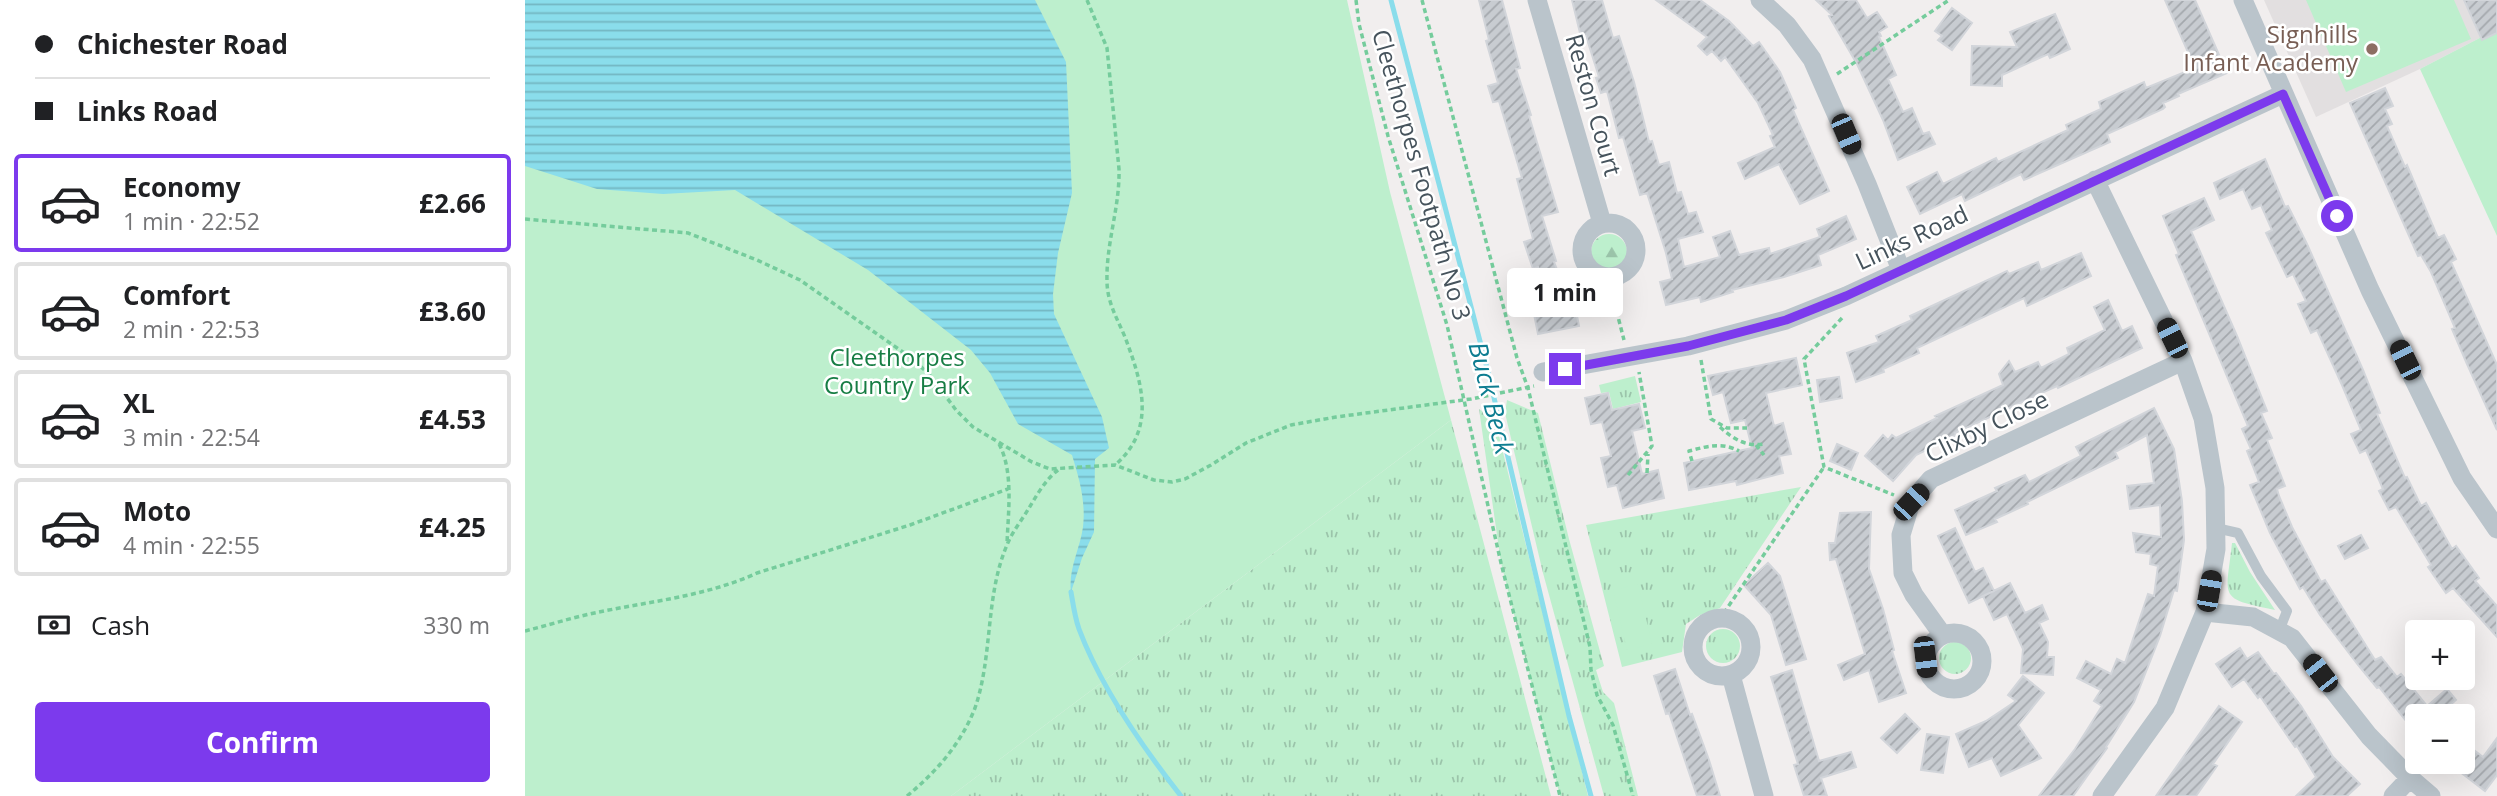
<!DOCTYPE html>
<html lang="en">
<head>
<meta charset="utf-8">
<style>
	:root { --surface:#fff; --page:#f2f2f2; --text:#202124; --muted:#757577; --line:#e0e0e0; --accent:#7c3aed }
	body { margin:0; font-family:"Open Sans",sans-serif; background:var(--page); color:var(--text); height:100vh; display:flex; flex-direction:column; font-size:26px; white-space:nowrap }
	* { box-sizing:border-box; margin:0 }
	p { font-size:23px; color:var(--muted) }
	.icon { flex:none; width:38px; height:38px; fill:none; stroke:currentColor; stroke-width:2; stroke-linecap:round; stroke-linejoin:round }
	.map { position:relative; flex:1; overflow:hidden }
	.details { display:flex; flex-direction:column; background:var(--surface); width:525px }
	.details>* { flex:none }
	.guide { display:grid; align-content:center; height:154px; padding:0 35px; background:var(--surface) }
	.tools { position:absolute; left:1880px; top:620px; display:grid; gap:14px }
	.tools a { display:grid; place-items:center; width:70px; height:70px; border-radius:7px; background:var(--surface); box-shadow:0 7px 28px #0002; font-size:35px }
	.end { position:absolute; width:32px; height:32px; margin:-16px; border:9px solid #7c3aed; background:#fff; box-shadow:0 0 0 4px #fff }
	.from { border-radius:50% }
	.bubble { position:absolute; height:49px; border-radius:7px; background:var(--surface); box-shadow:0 7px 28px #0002; font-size:23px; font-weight:700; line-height:49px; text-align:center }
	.car { position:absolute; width:21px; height:42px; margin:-21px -10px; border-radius:9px; box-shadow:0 0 5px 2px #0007; background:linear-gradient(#222 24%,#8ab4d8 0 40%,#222 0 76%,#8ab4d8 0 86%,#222 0) }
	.guide b { display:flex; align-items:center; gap:24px; height:66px; font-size:26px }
	.guide b+b { border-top:2px solid var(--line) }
	.guide i { width:18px; height:18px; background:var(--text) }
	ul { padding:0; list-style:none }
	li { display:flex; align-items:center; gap:21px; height:98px; margin:0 14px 10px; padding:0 21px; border:4px solid var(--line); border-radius:7px }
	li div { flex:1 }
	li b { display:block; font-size:26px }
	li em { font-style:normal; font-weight:700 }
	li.selected { border-color:var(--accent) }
	li>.icon { width:63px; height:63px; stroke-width:1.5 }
	.pay { display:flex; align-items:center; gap:18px; height:77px; padding:0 35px; font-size:26px }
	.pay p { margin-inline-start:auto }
	.primary-button { display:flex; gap:14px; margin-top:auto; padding:14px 35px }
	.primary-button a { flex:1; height:80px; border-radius:7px; background:var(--accent); color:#fff; font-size:28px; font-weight:700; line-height:80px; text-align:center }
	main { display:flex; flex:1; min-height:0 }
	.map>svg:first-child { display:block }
	.education { fill:#e2dfe0 }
	.grass { fill:url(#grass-tufts) }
	.forest { fill:url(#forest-firs) }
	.park { fill:#bdefcd }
	.water { fill:url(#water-rules) }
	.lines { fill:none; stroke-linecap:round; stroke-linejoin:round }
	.stream { stroke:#8addeb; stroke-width:5 }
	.building { fill:url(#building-hatch); stroke:#d2d5da; stroke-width:2 }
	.path { stroke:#75cc9c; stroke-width:3.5; stroke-dasharray:5 3.5; stroke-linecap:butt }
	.lane { stroke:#bac4cb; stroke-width:10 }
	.street { stroke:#bac4cb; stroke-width:19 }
	.route { stroke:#7c3aed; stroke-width:9 }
	.education-dot { fill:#8d6e63; stroke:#fff; stroke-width:2.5 }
	.labels { text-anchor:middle; stroke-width:5; stroke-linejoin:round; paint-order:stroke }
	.education-label { font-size:24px; fill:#785e54; stroke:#fff; text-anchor:end }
	.street-label { font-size:24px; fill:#46535c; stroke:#fff }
	.park-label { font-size:24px; fill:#177d44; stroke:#fff }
	.water-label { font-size:26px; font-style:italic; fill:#0e7d91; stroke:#fff }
</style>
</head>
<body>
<main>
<section class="details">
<div class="guide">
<b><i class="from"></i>Chichester Road</b>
<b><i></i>Links Road</b>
</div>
<ul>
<li class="selected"><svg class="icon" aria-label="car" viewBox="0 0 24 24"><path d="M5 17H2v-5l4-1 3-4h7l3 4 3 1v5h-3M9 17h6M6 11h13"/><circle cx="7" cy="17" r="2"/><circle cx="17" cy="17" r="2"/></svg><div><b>Economy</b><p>1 min · 22:52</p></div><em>£2.66</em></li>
<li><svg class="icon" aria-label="car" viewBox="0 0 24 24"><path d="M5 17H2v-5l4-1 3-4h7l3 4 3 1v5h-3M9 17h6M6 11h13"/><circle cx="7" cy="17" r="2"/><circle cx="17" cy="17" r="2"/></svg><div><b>Comfort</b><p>2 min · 22:53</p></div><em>£3.60</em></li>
<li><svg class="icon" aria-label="car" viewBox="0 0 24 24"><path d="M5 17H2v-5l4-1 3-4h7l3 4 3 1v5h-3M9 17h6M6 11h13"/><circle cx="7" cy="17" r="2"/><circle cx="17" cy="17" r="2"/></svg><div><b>XL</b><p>3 min · 22:54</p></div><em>£4.53</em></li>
<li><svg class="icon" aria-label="car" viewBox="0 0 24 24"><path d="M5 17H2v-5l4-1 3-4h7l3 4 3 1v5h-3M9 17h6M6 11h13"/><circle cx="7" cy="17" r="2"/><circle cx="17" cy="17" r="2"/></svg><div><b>Moto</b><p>4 min · 22:55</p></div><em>£4.25</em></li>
</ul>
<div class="pay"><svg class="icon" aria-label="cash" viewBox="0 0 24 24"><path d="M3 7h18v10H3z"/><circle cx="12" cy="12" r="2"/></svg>Cash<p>330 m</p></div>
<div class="primary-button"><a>Confirm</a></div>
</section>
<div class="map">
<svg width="1972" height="796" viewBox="0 0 1972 796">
	<defs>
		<pattern id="grass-tufts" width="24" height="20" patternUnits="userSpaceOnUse" patternTransform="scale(1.75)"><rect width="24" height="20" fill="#bdefcd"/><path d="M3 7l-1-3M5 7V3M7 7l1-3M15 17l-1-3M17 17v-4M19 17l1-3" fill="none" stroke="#9bc4aa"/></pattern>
		<pattern id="forest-firs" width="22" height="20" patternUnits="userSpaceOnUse" patternTransform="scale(1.75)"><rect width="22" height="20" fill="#bdefcd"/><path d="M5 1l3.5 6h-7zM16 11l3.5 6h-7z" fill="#9bc4aa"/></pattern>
		<pattern id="water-rules" width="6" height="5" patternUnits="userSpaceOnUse" patternTransform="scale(1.75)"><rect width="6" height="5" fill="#8addeb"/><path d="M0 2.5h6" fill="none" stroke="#73b6c2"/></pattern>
		<pattern id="building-hatch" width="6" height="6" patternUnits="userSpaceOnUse" patternTransform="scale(1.75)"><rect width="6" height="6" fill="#c8ccd1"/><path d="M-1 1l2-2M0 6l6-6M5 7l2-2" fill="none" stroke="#a4a8ad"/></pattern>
	</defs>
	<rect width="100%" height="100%" fill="#f1eeee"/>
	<!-- education -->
	<path class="education" d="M 1739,0 L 1972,0 L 1972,29 L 1895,69 L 1791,117 Z"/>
	<!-- grass -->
	<path class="grass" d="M 1110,376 L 1116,402 L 1088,409 L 1084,392 L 1076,393 L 1074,385 Z
		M 982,400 L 1013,413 L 1044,539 L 1079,666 L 1071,670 L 1078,692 L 1089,703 L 1113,796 L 1079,796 L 1018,573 L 980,413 Z
		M 954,409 L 970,420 L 1063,796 L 1035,796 L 976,563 Z
		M 926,420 L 1026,796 L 426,796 Z
		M 1276,487 L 1195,608 L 1175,615 L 1161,624 L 1157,652 L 1097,667 L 1061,525 Z
		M 1707,543 L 1710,543 L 1725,572 L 1750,610 C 1692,598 1701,599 1707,543 Z
		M1181 646a17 17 0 1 1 34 0a17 17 0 1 1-34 0Z
		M1414 658a16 16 0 1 1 32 0a16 16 0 1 1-32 0Z"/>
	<!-- forest -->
	<path class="forest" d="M1066 252a18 18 0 1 1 36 0a18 18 0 1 1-36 0Z"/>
	<!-- park -->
	<path class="park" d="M 0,0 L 822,0 L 865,192 L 926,420 L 426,796 L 0,796 Z
		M 1781,0 L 1929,0 L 1946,39 L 1821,92 Z
		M 1972,29 L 1972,236 L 1895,69 Z
		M 1113,584 L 1127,644 L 1102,650 L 1088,590 Z"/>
	<!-- water -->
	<path class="water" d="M 0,0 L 510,0 L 541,62 L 547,193 L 533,253 L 528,294 L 529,314 L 577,417 L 584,448 L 570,459 L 569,532 L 557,558 L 546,592 C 543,569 555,549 558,527 C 561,501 554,478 547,455 L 493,424 L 465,373 L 446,350 L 343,270 L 210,190 L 138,194 L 72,189 L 0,166 Z"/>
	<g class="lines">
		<!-- stream -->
		<path class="stream" d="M 866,0 L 962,368 L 1044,716 L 1066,796
			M 546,592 C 548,604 550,618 554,629 C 575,685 619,749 656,796"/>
	</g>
	<!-- building -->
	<path class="building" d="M 954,0 L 977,0 L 995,68 L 991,69 L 1006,115 L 1004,116 L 1033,212 L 1017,216 L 1031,261 L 1029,262 L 1043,297 L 1048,296 L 1054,326 L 1013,334 L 1007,304 L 1025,300 L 1013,267 L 1008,269 L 999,242 L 1008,239 L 992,179 L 997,178 L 974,101 L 968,102 L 963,86 L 973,83 L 961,41 L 964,40 Z
		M 1047,0 L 1077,0 L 1088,38 L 1094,36 L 1109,82 L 1124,142 L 1127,141 L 1134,165 L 1144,162 L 1152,193 L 1156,192 L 1163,214 L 1171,212 L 1178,232 L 1153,239 L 1159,267 L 1195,257 L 1188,237 L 1205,231 L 1214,255 L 1244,248 L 1245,254 L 1295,237 L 1292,229 L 1321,216 L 1331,239 L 1293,255 L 1296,265 L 1259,277 L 1207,290 L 1208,292 L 1176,302 L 1175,297 L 1141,305 L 1135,282 L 1147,279 L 1141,253 L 1122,193 L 1115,195 L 1098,137 L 1094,138 L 1082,91 L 1076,93 L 1071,78 L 1074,77 L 1061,36 L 1056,37 Z
		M 1131,0 L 1175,0 L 1204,21 L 1228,46 L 1234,42 L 1255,72 L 1271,108 L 1268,110 L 1304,191 L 1275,204 L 1254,164 L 1220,179 L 1213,163 L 1250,147 L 1245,136 L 1248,135 L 1233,103 L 1200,57 L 1196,61 L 1187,51 L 1182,55 L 1173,46 L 1182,37 Z
		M 1291,0 L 1331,0 L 1342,18 L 1352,12 L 1362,27 L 1354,32 L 1356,36 L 1354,37 L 1371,75 L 1363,79 L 1378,112 L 1387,108 L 1398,134 L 1404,132 L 1410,144 L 1373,160 L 1358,120 L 1332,64 L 1304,16 L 1307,15 Z
		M 1640,0 L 1670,0 L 1702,73 L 1653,94 L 1654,96 L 1638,103 L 1640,107 L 1638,109 L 1582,134 L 1585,142 L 1499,180 L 1496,174 L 1440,201 L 1437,194 L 1395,214 L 1382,187 L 1412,172 L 1418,184 L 1471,158 L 1473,162 L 1543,130 L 1541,125 L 1576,109 L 1574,102 L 1619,82 L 1621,88 L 1670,68 Z
		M 1939,0 L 1972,0 L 1972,33 L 1957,40 Z
		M 1427,8 L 1447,23 L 1427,50 L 1413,40 L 1417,36 L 1410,31 Z
		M 1530,14 L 1545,49 L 1525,58 L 1523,54 L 1477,75 L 1477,86 L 1446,85 L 1447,46 L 1492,47 L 1485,32 Z
		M 1860,88 L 1868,106 L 1860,109 L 1867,124 L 1862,126 L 1880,167 L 1882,165 L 1913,238 L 1919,235 L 1931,259 L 1926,262 L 1972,365 L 1972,430 L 1942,364 L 1927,329 L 1930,328 L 1906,272 L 1896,255 L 1893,256 L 1825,103 Z
		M 1740,159 L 1760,207 L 1763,206 L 1782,244 L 1838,370 L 1855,413 L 1852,414 L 1880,478 L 1882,477 L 1896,506 L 1901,503 L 1927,549 L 1931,546 L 1954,578 L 1950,581 L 1972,606 L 1972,637 L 1928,588 L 1921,593 L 1903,567 L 1906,565 L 1871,507 L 1864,510 L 1854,491 L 1858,489 L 1841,450 L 1835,453 L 1826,434 L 1836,430 L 1817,385 L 1792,330 L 1786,333 L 1773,304 L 1781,301 L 1768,274 L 1762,277 L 1741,233 L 1747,230 L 1736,205 L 1727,209 L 1718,189 L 1695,199 L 1689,183 Z
		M 1679,198 L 1689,220 L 1666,231 L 1712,336 L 1742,411 L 1736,413 L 1747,438 L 1742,440 L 1760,486 L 1752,489 L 1754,496 L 1767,527 L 1796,582 L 1800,580 L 1850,660 L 1856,657 L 1872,677 L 1876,674 L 1902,706 L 1922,689 L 1931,700 L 1913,716 L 1892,716 L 1892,721 L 1885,726 L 1854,687 L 1852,688 L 1833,665 L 1795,615 L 1778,587 L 1775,589 L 1745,533 L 1725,485 L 1734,482 L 1722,451 L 1726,449 L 1717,429 L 1723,426 L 1651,255 L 1654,254 L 1638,216 Z
		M 1556,253 L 1566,276 L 1502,306 L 1499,298 L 1392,348 L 1394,353 L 1358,369 L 1359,372 L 1331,382 L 1322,353 L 1354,342 L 1351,336 L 1387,320 L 1385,316 L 1482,271 L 1484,274 L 1513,262 L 1516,270 Z
		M 1583,300 L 1597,331 L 1607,326 L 1617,348 L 1533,388 L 1532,386 L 1430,433 L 1431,435 L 1391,455 L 1368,481 L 1340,456 L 1358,435 L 1363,440 L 1367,435 L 1371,438 L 1412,418 L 1410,416 L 1478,385 L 1474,374 L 1484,361 L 1490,372 L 1513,362 L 1516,368 L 1544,354 L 1542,348 L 1580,330 L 1569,307 Z
		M 1271,358 L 1277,385 L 1241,393 L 1249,426 L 1258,423 L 1266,454 L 1254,456 L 1258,473 L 1212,485 L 1211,481 L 1164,490 L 1159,463 L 1227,448 L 1220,420 L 1206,423 L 1198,392 L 1188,395 L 1183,376 Z
		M 1314,377 L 1317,398 L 1295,402 L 1292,380 Z
		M 1083,393 L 1087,410 L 1114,404 L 1120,428 L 1107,431 L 1117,474 L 1133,470 L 1139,498 L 1098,508 L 1092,485 L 1083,487 L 1076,458 L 1086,456 L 1077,422 L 1066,424 L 1060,398 Z
		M 1629,408 L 1649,449 L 1657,501 L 1659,540 L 1652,591 L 1649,590 L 1635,636 L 1609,702 L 1581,747 L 1582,748 L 1548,796 L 1514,796 L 1550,749 L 1577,706 L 1569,701 L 1576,690 L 1552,678 L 1561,661 L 1586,674 L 1592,659 L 1600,663 L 1623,594 L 1629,596 L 1633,566 L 1625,564 L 1626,554 L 1611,552 L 1608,533 L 1636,537 L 1635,505 L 1605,509 L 1602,486 L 1629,483 L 1622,435 L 1590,452 L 1593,458 L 1502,502 L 1503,504 L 1470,519 L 1472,522 L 1441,535 L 1430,510 L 1472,491 L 1470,488 L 1500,475 L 1504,482 L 1556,456 L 1551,447 Z
		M 1312,444 L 1333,453 L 1326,470 L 1305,461 Z
		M 1346,512 L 1344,569 L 1358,609 L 1369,650 L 1367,651 L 1381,693 L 1354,702 L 1344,670 L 1319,680 L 1313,665 L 1340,654 L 1311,559 L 1305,560 L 1304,543 L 1310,543 L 1315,513 Z
		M 1430,528 L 1450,572 L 1458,568 L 1469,591 L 1444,603 L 1413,536 Z
		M 1836,535 L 1843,548 L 1820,559 L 1813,546 Z
		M 1243,563 L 1255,576 L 1281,659 L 1261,665 L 1246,615 L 1219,585 Z
		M 1485,583 L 1500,613 L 1517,605 L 1523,619 L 1514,623 L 1523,642 L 1522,657 L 1529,657 L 1528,675 L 1496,673 L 1498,649 L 1482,614 L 1469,620 L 1458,596 Z
		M 1715,648 L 1722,659 L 1733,652 L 1749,674 L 1751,673 L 1776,706 L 1808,757 L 1835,784 L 1822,796 L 1771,796 L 1791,777 L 1772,746 L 1770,747 L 1735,696 L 1733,698 L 1719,679 L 1707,687 L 1691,664 Z
		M 1150,669 L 1165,715 L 1167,714 L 1184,760 L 1195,796 L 1172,796 L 1144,713 L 1141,714 L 1129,676 Z
		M 1267,670 L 1294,761 L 1326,752 L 1331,767 L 1296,778 L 1302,796 L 1279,796 L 1269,765 L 1273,764 L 1246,677 Z
		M 1498,676 L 1519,693 L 1493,725 L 1516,758 L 1476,776 L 1467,758 L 1444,767 L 1431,734 L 1461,721 L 1491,701 L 1483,695 Z
		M 1694,706 L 1717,722 L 1688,764 L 1692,766 L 1671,796 L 1631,796 Z
		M 1380,714 L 1395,729 L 1372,753 L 1356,738 Z
		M 1402,734 L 1424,737 L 1418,773 L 1396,770 Z
		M 1972,738 L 1972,775 L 1960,791 L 1930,768 L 1935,761 L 1937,761 L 1945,747 L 1958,757 Z"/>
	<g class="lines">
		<!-- path -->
		<path class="path" d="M 562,0 L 582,48 L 594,169 C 595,207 581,243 582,281 C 582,302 592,318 600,337 C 617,382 632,429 590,465
			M 831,0 L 834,24 L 863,136 L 922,325 L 976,563 L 1035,796
			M 897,0 L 992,358 L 1003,388 L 1065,647 L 1066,670 L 1072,695 L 1088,725 L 1108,796
			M 1312,74 L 1424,0
			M 0,219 L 163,233 L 232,260 L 275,280 L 385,357 L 404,374 L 431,410 L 448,427 L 507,462 L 525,469 L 590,465 L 629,480 L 647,482 L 660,479 L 686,465 L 721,443 L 766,425 L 811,417 L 946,399 L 1009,386
			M 1083,278 L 1099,340
			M 1317,318 L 1279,359 L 1299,467 L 1369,495
			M 1176,360 L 1186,419 L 1202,428 L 1222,428
			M 1195,427 C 1208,439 1221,447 1239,444
			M 474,444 C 489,472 483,513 482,544
			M 1231,445 L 1239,455
			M 1167,461 L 1164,451 C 1183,446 1197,442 1214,451
			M 1122,473 L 1123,454
			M 1103,475 L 1127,446 L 1114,372
			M 1194,620 L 1299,467
			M 0,631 C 24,625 49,617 74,612 C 127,601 182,596 232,573 L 385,525 L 483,489
			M 382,796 C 411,772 436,744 450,708 C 468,656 460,596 482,545 C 487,532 497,520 504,508 C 512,495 520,480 533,470"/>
		<!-- lane -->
		<path class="lane" d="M 1691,528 L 1713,533 L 1736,576 L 1762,611 L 1754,631"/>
		<!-- street -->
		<path class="street" d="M 1012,0 L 1077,223
			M 1235,0 L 1262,25 L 1287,59 L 1342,184 L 1376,270
			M 1718,0 L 1845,290 L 1937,478 L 1972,529
			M 1570,180 L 1658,361 L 1678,418 L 1690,488 L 1691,549 L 1680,612 L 1640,708 L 1577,796
			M1057 250a27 27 0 1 1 54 0a27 27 0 1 1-54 0Z
			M 1018,372 L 1163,346 L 1261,320 L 1321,296 L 1758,94
			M 1680,612 L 1728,617 L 1767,638 L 1844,736 L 1885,778 L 1906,796
			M1168 647a29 29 0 1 1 58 0a29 29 0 1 1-58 0Z
			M1401 661a28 28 0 1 1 56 0a28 28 0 1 1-56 0Z
			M 1417,634 L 1389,595 L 1378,573 L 1376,535 L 1386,502 L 1406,479 L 1658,361
			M 1206,675 L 1239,796
			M 1868,796 L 1885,778"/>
	</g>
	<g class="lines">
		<!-- route -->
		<path class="route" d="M 1040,369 L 1163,346 L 1261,320 L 1321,296 L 1758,94 L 1812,216"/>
	</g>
	<!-- markers -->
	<circle class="education-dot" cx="1847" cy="49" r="7"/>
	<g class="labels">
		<!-- education labels -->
		<g class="education-label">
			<text x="1833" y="43">Signhills<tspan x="1833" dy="28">Infant Academy</tspan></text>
		</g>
		<!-- street labels -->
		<g class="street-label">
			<text transform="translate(1068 105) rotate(74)" y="8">Reston Court</text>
			<text transform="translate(896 175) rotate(74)" y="8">Cleethorpes Footpath No 3</text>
			<text transform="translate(1387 238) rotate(-25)" y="8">Links Road</text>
			<text transform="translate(1462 427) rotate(-26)" y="8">Clixby Close</text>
		</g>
		<!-- park labels -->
		<g class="park-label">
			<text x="372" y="366">Cleethorpes<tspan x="372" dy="28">Country Park</tspan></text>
		</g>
		<!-- water labels -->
		<g class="water-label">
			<text transform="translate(966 398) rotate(76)" y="9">Buck Beck</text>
		</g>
	</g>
</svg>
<div class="tools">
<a>+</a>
<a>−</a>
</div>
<i class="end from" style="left:1812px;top:216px"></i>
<i class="end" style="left:1040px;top:369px"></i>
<div class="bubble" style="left:982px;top:268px;width:116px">1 min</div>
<i class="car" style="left:1321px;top:134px;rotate:157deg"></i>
<i class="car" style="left:1647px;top:338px;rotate:334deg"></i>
<i class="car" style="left:1880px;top:360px;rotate:334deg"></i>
<i class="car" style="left:1386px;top:502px;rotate:43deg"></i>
<i class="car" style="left:1684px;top:591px;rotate:10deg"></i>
<i class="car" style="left:1400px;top:657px;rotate:173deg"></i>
<i class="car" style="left:1795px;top:673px;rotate:322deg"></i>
</div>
</main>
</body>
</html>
